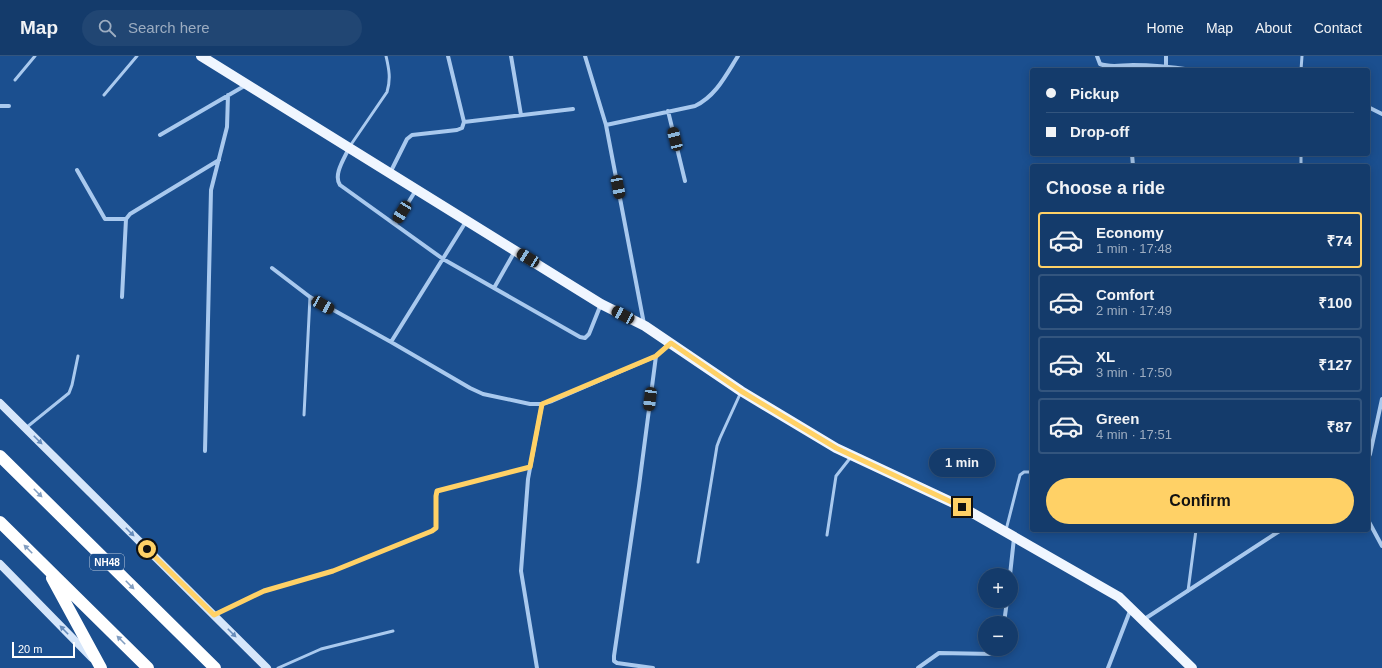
<!DOCTYPE html>
<html lang="en">
<head>
<meta charset="utf-8">
<style>
	:root { --surface:#143b6b; --page:#214673; --text:#f1f3f6; --muted:#9dadc1; --line:#33557e; --accent:#ffd166 }
	body { margin:0; font-family:Arial,sans-serif; background:var(--page); color:var(--text); height:100vh; display:flex; flex-direction:column; font-size:15px; white-space:nowrap }
	* { box-sizing:border-box; margin:0 }
	p { font-size:13px; color:var(--muted) }
	.icon { flex:none; width:22px; height:22px; fill:none; stroke:currentColor; stroke-width:2; stroke-linecap:round; stroke-linejoin:round }
	.map { position:relative; flex:1; overflow:hidden }
	.details { position:absolute; left:1030px; top:108px; width:340px; height:368px; display:flex; flex-direction:column; background:var(--surface); border-radius:4px; box-shadow:0 2px 10px #0003,0 0 0 1px var(--line) }
	.details>* { flex:none }
	.banner { position:absolute; left:1030px; top:12px; width:340px; height:88px; border-radius:4px; box-shadow:0 2px 10px #0003,0 0 0 1px var(--line); display:grid; align-content:center; height:88px; padding:0 16px; background:var(--surface) }
	.buttons { position:absolute; left:978px; top:512px; display:grid; gap:8px }
	.buttons a { display:grid; place-items:center; width:40px; height:40px; border-radius:50%; background:var(--surface); box-shadow:0 2px 10px #0003,0 0 0 1px var(--line); font-size:20px }
	.scale { position:absolute; left:12px; bottom:10px; width:63px; box-sizing:border-box; padding-left:4px; border:2px solid #fff; border-top:0; font-size:11px; line-height:14px; white-space:nowrap; color:#fff; -webkit-text-stroke:3px #1b4f8f; paint-order:stroke }
	.end { position:absolute; width:18px; height:18px; margin:-9px; border:5px solid #ffd166; background:#111; box-shadow:0 0 0 2px #111 }
	.from { border-radius:50% }
	.bubble { position:absolute; height:28px; border-radius:14px; background:var(--surface); box-shadow:0 2px 10px #0003,0 0 0 1px var(--line); font-size:13px; font-weight:700; line-height:28px; text-align:center }
	.car { position:absolute; width:12px; height:24px; margin:-12px -6px; border-radius:5px; box-shadow:0 0 3px 1px #0007; background:linear-gradient(#222 24%,#8ab4d8 0 40%,#222 0 76%,#8ab4d8 0 86%,#222 0) }
	.banner b { display:flex; align-items:center; gap:14px; height:38px; font-size:15px }
	.banner b+b { border-top:1px solid var(--line) }
	.banner i { width:10px; height:10px; background:var(--text) }
	ul { padding:0; list-style:none }
	li { display:flex; align-items:center; gap:12px; height:56px; margin:0 8px 6px; padding:0 8px; border:2px solid var(--line); border-radius:4px }
	li div { flex:1 }
	li b { display:block; font-size:15px }
	li em { font-style:normal; font-weight:700 }
	li.active { border-color:var(--accent) }
	li>.icon { width:36px; height:36px; stroke-width:1.5 }
	h2 { padding:0 16px; font-size:18px; line-height:48px }
	.cta { display:flex; gap:8px; margin-top:auto; padding:8px 16px }
	.cta a { flex:1; height:46px; border-radius:24px; background:var(--accent); color:#111; font-size:16px; font-weight:700; line-height:46px; text-align:center }
	header { display:flex; align-items:center; gap:24px; box-sizing:border-box; height:56px; padding:0 20px; background:var(--surface); border-bottom:1px solid var(--line) }
	header strong { font-size:19px }
	nav { display:flex; gap:22px; margin-inline-start:auto; font-size:14px }
	.search { width:280px; height:36px; background:var(--page); display:flex; align-items:center; gap:10px; box-sizing:border-box; padding:0 14px; border-radius:22px; color:var(--muted); font-size:15px }
	.map>svg:first-child { display:block }
	.lines { fill:none; stroke-linecap:round; stroke-linejoin:round }
	.lane { stroke:#a9c9ee; stroke-width:3 }
	.street { stroke:#a9c9ee; stroke-width:4 }
	.secondary { stroke:#d6e6fa; stroke-width:8 }
	.primary { stroke:#f0f6ff; stroke-width:10 }
	.highway { stroke:#fff; stroke-width:12 }
	.oneway { fill:#668bba }
	.oneway2 { fill:#829ec1 }
	.route { stroke:#ffd166; stroke-width:5 }
	.labels { text-anchor:middle; stroke-width:3.5; stroke-linejoin:round; paint-order:stroke }
	.shield { fill:#1b4f8f; stroke:#bbcadd; stroke-width:1 }
	.shield-label { font-size:10px; font-weight:bold; fill:#fff }
</style>
</head>
<body>
<header>
<strong>Map</strong>
<div class="search"><svg class="icon" aria-label="search" viewBox="0 0 24 24"><circle cx="10" cy="10" r="6"/><path d="M15 15l6 6"/></svg>Search here</div>
<nav><a>Home</a><a>Map</a><a>About</a><a>Contact</a></nav>
</header>
<div class="map">
<svg width="1382" height="612" viewBox="0 0 1382 612">
	<rect width="100%" height="100%" fill="#1b4f8f"/>
	<g class="lines">
		<!-- lane -->
		<path class="lane" d="M 1301,14 L 1302,0
			M 15,24 L 35,0
			M 104,39 L 137,0
			M 350,90 L 387,36 C 391,23 389,13 386,0
			M 1301,98 L 1301,110
			M 304,359 L 310,241
			M 27,371 L 69,337 L 72,329 L 78,300
			M 1006,474 L 1020,419 L 1024,416 L 1032,416
			M 827,479 L 836,420 L 851,401
			M 698,506 L 717,390 L 720,382 L 741,336
			M 1188,535 L 1196,474
			M 215,558 L 264,535 L 333,515 L 432,475 L 436,472 L 436,440 L 437,435 L 530,411
			M 278,612 L 321,593 L 393,575"/>
		<!-- street -->
		<path class="street" d="M 511,0 L 521,59
			M 585,0 L 606,69 L 644,268
			M 1097,0 L 1100,8 C 1111,12 1122,9 1133,9 C 1153,9 1172,11 1192,14
			M 1166,0 L 1166,9
			M 0,50 L 9,50
			M 1368,51 L 1382,58
			M 668,55 L 685,125
			M 464,66 L 573,53
			M 606,69 L 695,50 C 716,40 726,19 738,0
			M 160,79 L 246,29
			M 349,92 C 344,103 333,119 340,129 L 443,203 L 580,281 L 585,282 L 589,278 L 601,248
			M 1132,98 L 1133,110
			M 77,114 L 105,163 L 126,163
			M 390,117 L 407,83 L 412,79 L 457,74 L 462,72 L 464,66 L 448,0
			M 395,168 L 416,134
			M 272,212 L 310,241 L 391,286 L 470,332 L 483,338 L 530,348 L 542,348 L 552,345 L 656,300 L 670,287
			M 494,232 L 515,195
			M 122,241 L 126,163 L 130,158 L 219,104
			M 391,286 L 467,164
			M 205,395 L 211,134 L 227,71 L 228,39
			M 1368,402 L 1370,398 L 1382,343
			M 1368,464 L 1382,490
			M 1010,519 L 1014,482
			M 1143,564 L 1281,474
			M 1004,567 L 1007,545
			M 537,612 L 521,515 L 528,423 L 542,348
			M 653,612 L 617,607 L 614,605 L 614,600 L 639,430 L 656,300
			M 918,612 L 939,597 L 994,598 L 1000,597 L 1001,593
			M 1108,612 L 1130,555"/>
		<!-- secondary -->
		<path class="secondary" d="M 0,347 L 267,612
			M 0,508 L 92,602"/>
		<!-- primary -->
		<path class="primary" d="M 201,0 L 601,248 L 645,270 L 741,335 L 836,392 L 962,451 L 1119,541 L 1192,612"/>
		<!-- highway -->
		<path class="highway" d="M 0,400 L 215,612
			M 0,466 L 148,612
			M 52,522 L 101,612"/>
	</g>
	<!-- one-way arrows -->
	<defs><path id="oneway-solid" d="M-6-.8H1V-3.2L6.5 0L1 3.2V.8H-6Z"/></defs>
	<g class="oneway">
		<use href="#oneway-solid" transform="translate(38 384) rotate(45)"/>
		<use href="#oneway-solid" transform="translate(130 476) rotate(45)"/>
		<use href="#oneway-solid" transform="translate(64 574) rotate(-134)"/>
		<use href="#oneway-solid" transform="translate(232 577) rotate(45)"/>
	</g>
	<g class="oneway2">
		<use href="#oneway-solid" transform="translate(38 437) rotate(45)"/>
		<use href="#oneway-solid" transform="translate(28 493) rotate(-135)"/>
		<use href="#oneway-solid" transform="translate(130 529) rotate(45)"/>
		<use href="#oneway-solid" transform="translate(121 584) rotate(-135)"/>
	</g>
	<g class="lines">
		<!-- route -->
		<path class="route" d="M 147,493 L 214,559 L 264,535 L 333,515 L 432,475 L 436,472 L 436,440 L 437,435 L 530,411 L 542,348 L 656,300 L 671,287 L 741,335 L 836,392 L 962,451"/>
	</g>
	<g class="labels">
		<!-- shield labels -->
		<rect class="shield" x="90" y="498" width="34" height="16" rx="3"/>
		<g class="shield-label">
			<text x="107" y="510">NH48</text>
		</g>
	</g>
</svg>
<div class="buttons">
<a>+</a>
<a>−</a>
</div>
<div class="scale">20 m</div>
<i class="end from" style="left:147px;top:493px"></i>
<i class="end" style="left:962px;top:451px"></i>
<div class="bubble" style="left:929px;top:393px;width:66px">1 min</div>
<i class="car" style="left:675px;top:83px;rotate:346deg"></i>
<i class="car" style="left:618px;top:131px;rotate:169deg"></i>
<i class="car" style="left:402px;top:156px;rotate:212deg"></i>
<i class="car" style="left:528px;top:202px;rotate:302deg"></i>
<i class="car" style="left:323px;top:249px;rotate:119deg"></i>
<i class="car" style="left:623px;top:259px;rotate:298deg"></i>
<i class="car" style="left:650px;top:343px;rotate:187deg"></i>
<div class="banner">
<b><i class="from"></i>Pickup</b>
<b><i></i>Drop-off</b>
</div>
<section class="details">
<h2>Choose a ride</h2>
<ul>
<li class="active"><svg class="icon" aria-label="car" viewBox="0 0 24 24"><path d="M5 17H2v-5l4-1 3-4h7l3 4 3 1v5h-3M9 17h6M6 11h13"/><circle cx="7" cy="17" r="2"/><circle cx="17" cy="17" r="2"/></svg><div><b>Economy</b><p>1 min · 17:48</p></div><em>₹74</em></li>
<li><svg class="icon" aria-label="car" viewBox="0 0 24 24"><path d="M5 17H2v-5l4-1 3-4h7l3 4 3 1v5h-3M9 17h6M6 11h13"/><circle cx="7" cy="17" r="2"/><circle cx="17" cy="17" r="2"/></svg><div><b>Comfort</b><p>2 min · 17:49</p></div><em>₹100</em></li>
<li><svg class="icon" aria-label="car" viewBox="0 0 24 24"><path d="M5 17H2v-5l4-1 3-4h7l3 4 3 1v5h-3M9 17h6M6 11h13"/><circle cx="7" cy="17" r="2"/><circle cx="17" cy="17" r="2"/></svg><div><b>XL</b><p>3 min · 17:50</p></div><em>₹127</em></li>
<li><svg class="icon" aria-label="car" viewBox="0 0 24 24"><path d="M5 17H2v-5l4-1 3-4h7l3 4 3 1v5h-3M9 17h6M6 11h13"/><circle cx="7" cy="17" r="2"/><circle cx="17" cy="17" r="2"/></svg><div><b>Green</b><p>4 min · 17:51</p></div><em>₹87</em></li>
</ul>
<div class="cta"><a>Confirm</a></div>
</section>
</div>
</body>
</html>
